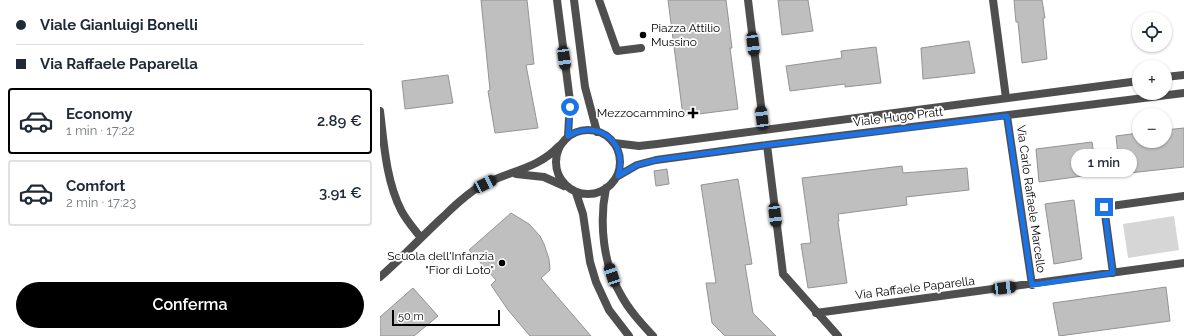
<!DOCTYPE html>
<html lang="it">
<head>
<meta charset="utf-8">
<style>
	:root { --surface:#fff; --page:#f2f2f3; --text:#1f2937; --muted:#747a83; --line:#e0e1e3; --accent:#000 }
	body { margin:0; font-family:Raleway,sans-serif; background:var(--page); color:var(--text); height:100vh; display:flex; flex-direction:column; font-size:15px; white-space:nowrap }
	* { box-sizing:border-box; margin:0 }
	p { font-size:13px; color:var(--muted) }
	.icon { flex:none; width:22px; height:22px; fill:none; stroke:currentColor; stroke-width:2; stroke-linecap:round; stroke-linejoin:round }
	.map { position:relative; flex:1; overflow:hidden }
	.side { display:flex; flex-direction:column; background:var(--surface); width:380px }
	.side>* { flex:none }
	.top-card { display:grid; align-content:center; height:88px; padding:0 16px; background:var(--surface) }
	.tools { position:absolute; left:752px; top:12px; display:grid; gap:8px }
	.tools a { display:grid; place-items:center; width:40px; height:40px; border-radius:50%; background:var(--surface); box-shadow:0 1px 3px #0004; font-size:20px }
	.scale { position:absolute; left:12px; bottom:10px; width:108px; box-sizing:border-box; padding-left:4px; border:2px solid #000; border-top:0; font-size:11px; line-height:14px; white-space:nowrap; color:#000; -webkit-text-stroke:3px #fff; paint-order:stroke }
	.end { position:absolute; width:18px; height:18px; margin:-9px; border:5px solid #1a73e8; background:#fff; box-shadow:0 0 0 2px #fff }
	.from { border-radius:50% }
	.bubble { position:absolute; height:28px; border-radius:14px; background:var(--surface); box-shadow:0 1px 3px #0004; font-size:13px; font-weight:600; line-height:28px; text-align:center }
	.car { position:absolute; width:12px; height:24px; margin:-12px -6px; border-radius:5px; box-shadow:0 0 3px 1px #0007; background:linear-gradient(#222 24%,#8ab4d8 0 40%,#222 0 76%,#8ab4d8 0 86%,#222 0) }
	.top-card b { display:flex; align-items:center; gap:14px; height:38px; font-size:15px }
	.top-card b+b { border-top:1px solid var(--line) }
	.top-card i { width:10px; height:10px; background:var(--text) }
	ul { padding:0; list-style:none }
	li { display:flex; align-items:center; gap:12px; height:66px; margin:0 8px 6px; padding:0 8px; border:2px solid var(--line); border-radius:4px }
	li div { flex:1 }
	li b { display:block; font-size:15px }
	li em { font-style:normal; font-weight:600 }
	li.active { border-color:var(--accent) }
	li>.icon { width:36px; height:36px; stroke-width:1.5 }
	.action { display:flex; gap:8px; margin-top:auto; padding:8px 16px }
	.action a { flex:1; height:46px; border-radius:24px; background:var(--accent); color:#fff; font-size:16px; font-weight:600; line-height:46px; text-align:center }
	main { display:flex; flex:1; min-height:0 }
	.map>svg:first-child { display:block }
	.green { fill:#d6d6d6 }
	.building { fill:#bfbfbf; stroke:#939393 }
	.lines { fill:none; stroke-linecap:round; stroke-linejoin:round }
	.lane { stroke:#4f4f4f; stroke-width:8 }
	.street { stroke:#4f4f4f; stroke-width:8 }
	.route { stroke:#1a73e8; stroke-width:5 }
	.poi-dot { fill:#000; stroke:#fff; stroke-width:1.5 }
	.labels { text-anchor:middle; stroke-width:3.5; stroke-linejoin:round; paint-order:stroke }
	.poi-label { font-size:12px; fill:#000; stroke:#fff; text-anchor:end }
	.street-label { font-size:12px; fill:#000; stroke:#fff }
</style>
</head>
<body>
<main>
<section class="side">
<div class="top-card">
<b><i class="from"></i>Viale Gianluigi Bonelli</b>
<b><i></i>Via Raffaele Paparella</b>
</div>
<ul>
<li class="active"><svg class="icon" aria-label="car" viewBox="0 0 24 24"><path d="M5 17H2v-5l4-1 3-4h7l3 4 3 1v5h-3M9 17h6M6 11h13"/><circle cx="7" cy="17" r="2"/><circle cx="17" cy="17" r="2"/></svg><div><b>Economy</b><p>1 min · 17:22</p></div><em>2.89 €</em></li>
<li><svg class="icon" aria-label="car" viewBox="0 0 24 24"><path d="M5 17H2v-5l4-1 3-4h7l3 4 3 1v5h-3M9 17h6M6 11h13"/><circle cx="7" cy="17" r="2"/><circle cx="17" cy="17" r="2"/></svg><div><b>Comfort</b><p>2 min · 17:23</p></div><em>3.91 €</em></li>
</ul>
<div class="action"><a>Conferma</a></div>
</section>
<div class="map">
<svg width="804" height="336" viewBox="0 0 804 336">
	<rect width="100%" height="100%" fill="#fff"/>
	<!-- green -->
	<path class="green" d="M 794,216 L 799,250 L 748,258 L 743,224 Z"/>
	<!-- building -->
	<path class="building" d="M 101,0 L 147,0 L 154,64 L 146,65 L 158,128 L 115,133 L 108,91 L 110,90 Z
		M 288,0 L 346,0 L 352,48 L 350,48 L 358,109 L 303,116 Z
		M 398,0 L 428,0 L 433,31 L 402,35 Z
		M 634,0 L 662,0 L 665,18 L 663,18 L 667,59 L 642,63 L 638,22 L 636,22 Z
		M 589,41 L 595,73 L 543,79 L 541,48 Z
		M 496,47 L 501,83 L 465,87 L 465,84 L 410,91 L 406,66 L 462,58 L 461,51 Z
		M 68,75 L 73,103 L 25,109 L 22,81 Z
		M 804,128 L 804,167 L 740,174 L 736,136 L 759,133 L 759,141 L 785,141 L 785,130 Z
		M 712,142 L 717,174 L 659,182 L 656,149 Z
		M 522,166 L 523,173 L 587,168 L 589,190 L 526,197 L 527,205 L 458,214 L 459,221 L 458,222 L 467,283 L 428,288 L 421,244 L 431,243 L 422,178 Z
		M 287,169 L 289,184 L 276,186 L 274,171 Z
		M 358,179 L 372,264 L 365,265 L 373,313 L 396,336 L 345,336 L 332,323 L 326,283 L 336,283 L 321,185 Z
		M 694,200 L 702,259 L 674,264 L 665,204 Z
		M 131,213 L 149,224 L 160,236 L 164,244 L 169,259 L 170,270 L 161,278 L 211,336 L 150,336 L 128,310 L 111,285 L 116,280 L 89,250 Z
		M 786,287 L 790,321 L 679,336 L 673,303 Z
		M 33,288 L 58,316 L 34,336 L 0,336 L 0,317 Z"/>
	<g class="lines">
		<!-- lane -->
		<path class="lane" d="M 219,0 L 237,51 L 261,48
			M 368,0 L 384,130
			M 613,0 L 626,98"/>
		<!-- street -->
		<path class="street" d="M 177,0 L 190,101 L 188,136
			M 194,0 L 205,87 L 217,132
			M 785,77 L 804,75
			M 0,111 C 4,144 6,180 21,210 C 26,220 34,229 41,238
			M 627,116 L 652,285
			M176 162a32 32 0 1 1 64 0a32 32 0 1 1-64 0Z
			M 234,143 L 259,146 L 277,144 L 759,81
			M 387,145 L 403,274 L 458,336
			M 136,174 L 164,177 L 184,186
			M 238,176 L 257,165 L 276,160 L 387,145 L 804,93
			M 226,188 C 219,222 223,265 241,295 C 249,310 261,323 273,336
			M 196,193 L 203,214 L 210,262 L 216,282 L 229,310 L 249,336
			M 733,273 L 724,207 L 804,196
			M 0,277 C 22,258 42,236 64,216 C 73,207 83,198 94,190 C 122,171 155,172 179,146
			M 436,313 L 804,263"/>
	</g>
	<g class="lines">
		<!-- route -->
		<path class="route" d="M 190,107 L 188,136 C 218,118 249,143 238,176 L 257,165 L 276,160 L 387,145 L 627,116 L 652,285 L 733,273 L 724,207"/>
	</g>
	<!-- markers -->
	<g class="poi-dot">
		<circle cx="263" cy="35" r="4"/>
		<path d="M311 107h4v4h4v4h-4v4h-4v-4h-4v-4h4z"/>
		<circle cx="122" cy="263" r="4"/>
	</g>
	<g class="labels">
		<!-- poi labels -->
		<g class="poi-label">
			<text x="271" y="32" text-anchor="start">Piazza Attilio<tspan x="271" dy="14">Mussino</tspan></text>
			<text x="305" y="117">Mezzocammino</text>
			<text x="114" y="260">Scuola dell'Infanzia<tspan x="114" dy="14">"Fior di Loto"</tspan></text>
		</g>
		<!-- street labels -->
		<g class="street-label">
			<text transform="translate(518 117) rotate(-7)" y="4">Viale Hugo Pratt</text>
			<text transform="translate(651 199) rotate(82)" y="4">Via Carlo Raffaele Marcello</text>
			<text transform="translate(535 288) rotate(-7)" y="4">Via Raffaele Paparella</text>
		</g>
	</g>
</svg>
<div class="tools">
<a><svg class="icon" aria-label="locate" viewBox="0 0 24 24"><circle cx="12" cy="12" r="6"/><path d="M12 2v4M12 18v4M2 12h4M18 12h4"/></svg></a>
<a>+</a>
<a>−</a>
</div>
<div class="scale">50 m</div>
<i class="end from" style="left:190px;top:107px"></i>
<i class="end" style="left:724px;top:207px"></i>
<div class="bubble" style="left:691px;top:149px;width:66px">1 min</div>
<i class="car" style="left:373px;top:44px;rotate:173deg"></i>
<i class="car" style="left:184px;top:58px;rotate:172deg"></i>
<i class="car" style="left:382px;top:118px;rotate:353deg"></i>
<i class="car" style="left:105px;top:184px;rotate:64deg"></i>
<i class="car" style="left:395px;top:215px;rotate:173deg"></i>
<i class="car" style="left:232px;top:275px;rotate:342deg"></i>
<i class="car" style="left:624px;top:288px;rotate:83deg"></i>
</div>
</main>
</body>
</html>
